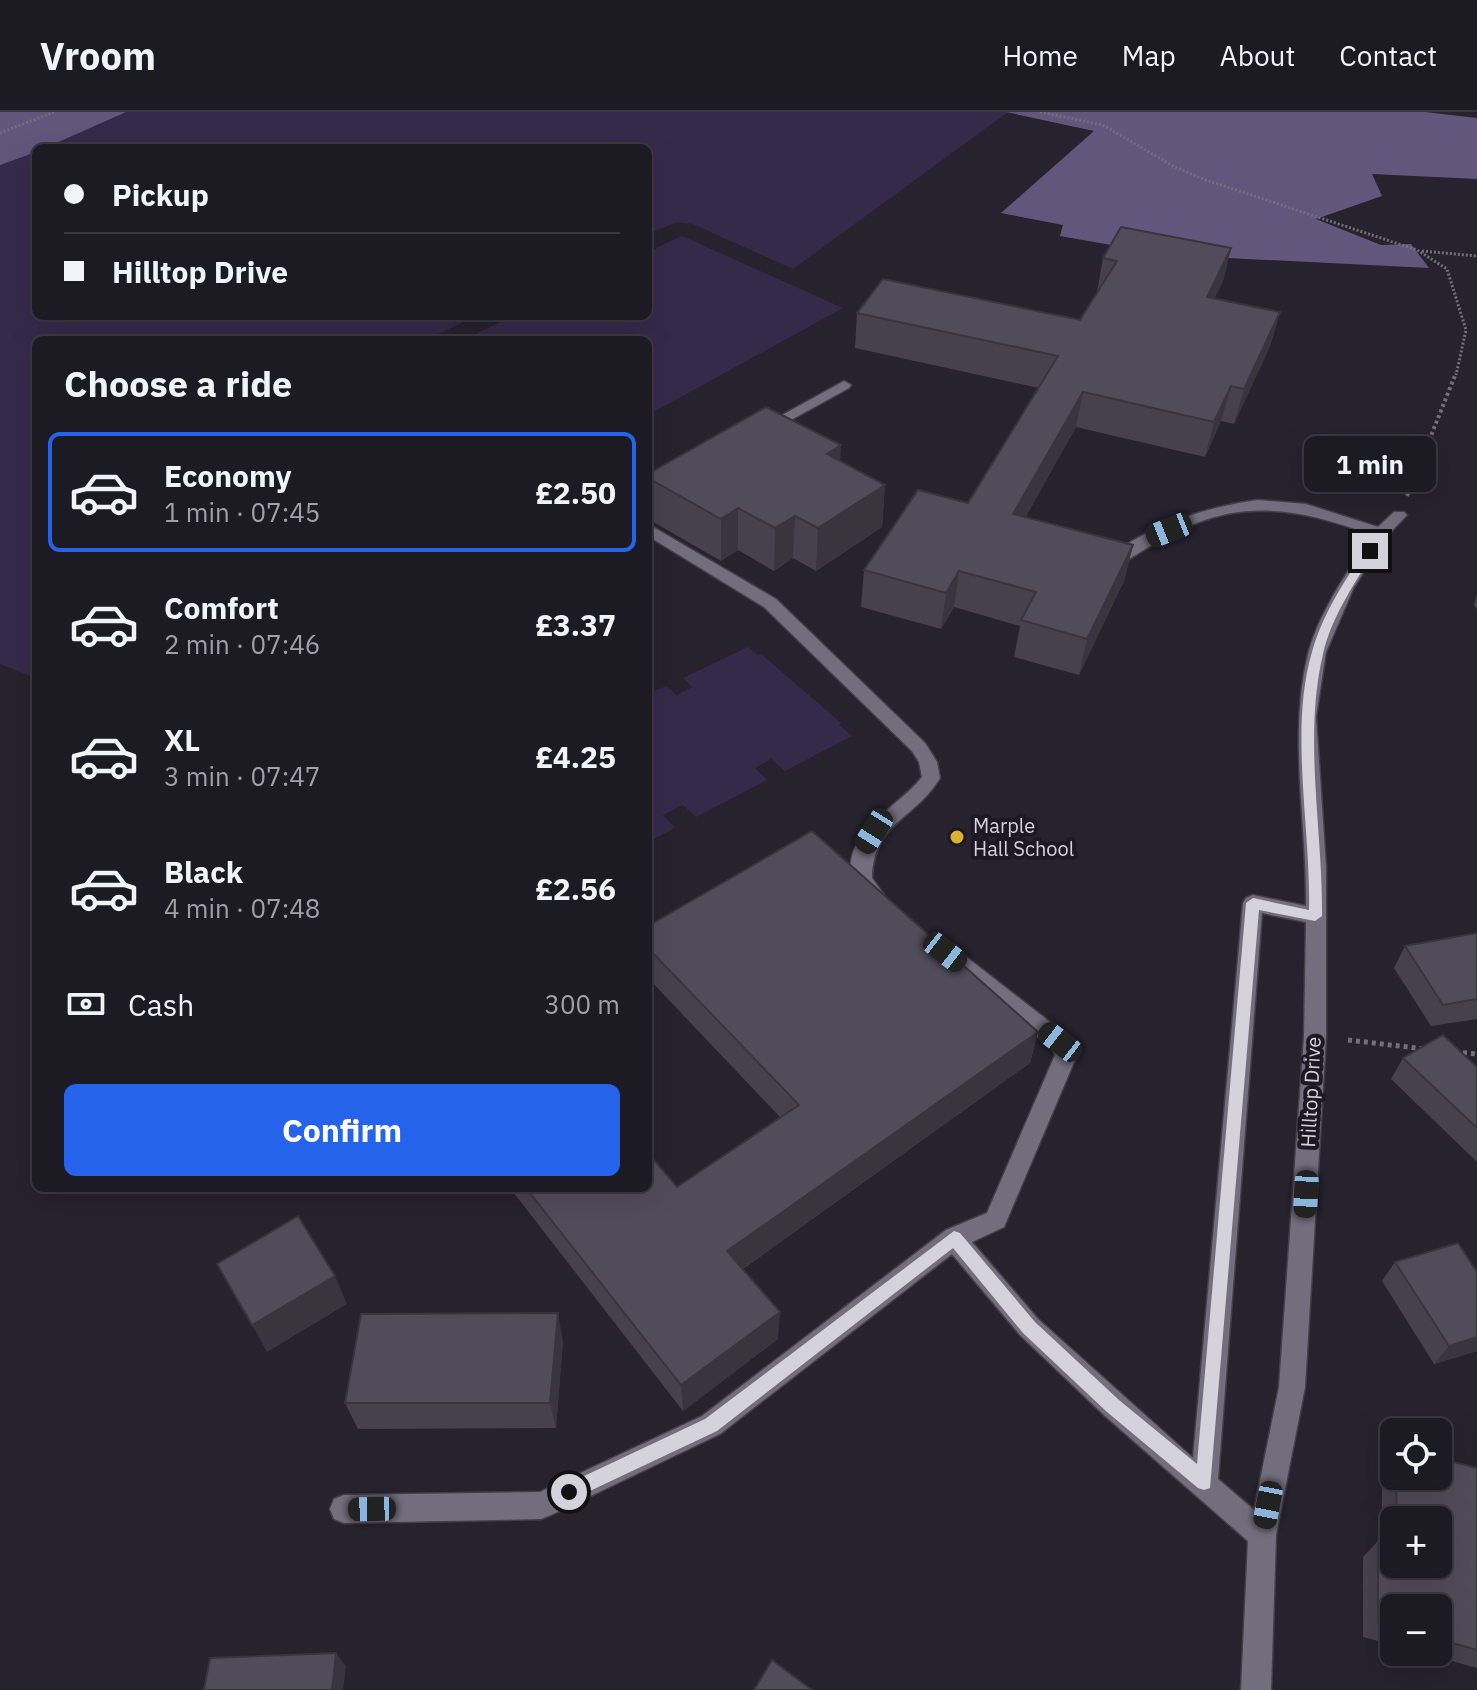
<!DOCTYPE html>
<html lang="en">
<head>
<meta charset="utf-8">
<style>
	:root { --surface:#1c1a22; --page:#25232a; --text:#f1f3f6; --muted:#a0a1a5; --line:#3a3840; --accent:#2563eb }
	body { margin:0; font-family:"IBM Plex Sans",sans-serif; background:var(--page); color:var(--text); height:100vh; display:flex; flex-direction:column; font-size:30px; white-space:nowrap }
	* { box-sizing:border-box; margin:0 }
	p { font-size:26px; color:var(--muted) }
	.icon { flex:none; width:44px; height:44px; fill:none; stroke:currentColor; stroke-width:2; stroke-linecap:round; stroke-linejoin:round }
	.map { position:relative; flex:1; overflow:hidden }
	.details { position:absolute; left:32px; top:224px; width:620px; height:856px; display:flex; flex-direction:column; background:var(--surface); border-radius:12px; box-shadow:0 8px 32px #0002,0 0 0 2px var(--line) }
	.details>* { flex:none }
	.guide { position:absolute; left:32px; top:32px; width:620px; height:176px; border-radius:12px; box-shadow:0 8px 32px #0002,0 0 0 2px var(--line); display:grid; align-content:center; height:176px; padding:0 32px; background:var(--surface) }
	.tools { position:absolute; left:1380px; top:1306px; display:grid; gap:16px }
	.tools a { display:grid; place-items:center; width:72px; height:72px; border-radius:12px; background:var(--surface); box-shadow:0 8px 32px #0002,0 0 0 2px var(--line); font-size:40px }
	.end { position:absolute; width:36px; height:36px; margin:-18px; border:10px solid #d4d2db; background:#111; box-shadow:0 0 0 4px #111 }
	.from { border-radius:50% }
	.bubble { position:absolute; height:56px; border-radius:12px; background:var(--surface); box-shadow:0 8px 32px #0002,0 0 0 2px var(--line); font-size:26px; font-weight:700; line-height:56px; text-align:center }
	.car { position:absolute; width:24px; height:48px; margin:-24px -12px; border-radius:10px; box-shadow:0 0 6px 2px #0007; background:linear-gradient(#222 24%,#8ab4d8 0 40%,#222 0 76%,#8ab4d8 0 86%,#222 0) }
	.guide b { display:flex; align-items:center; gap:28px; height:76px; font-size:30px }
	.guide b+b { border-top:2px solid var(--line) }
	.guide i { width:20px; height:20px; background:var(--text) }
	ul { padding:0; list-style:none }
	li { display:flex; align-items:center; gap:24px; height:120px; margin:0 16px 12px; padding:0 16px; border:4px solid transparent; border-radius:12px }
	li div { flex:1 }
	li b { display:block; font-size:30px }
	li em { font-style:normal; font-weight:700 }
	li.active { border-color:var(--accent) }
	li>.icon { width:72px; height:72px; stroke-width:1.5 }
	h2 { padding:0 32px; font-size:36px; line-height:96px }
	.pay { display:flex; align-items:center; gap:20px; height:88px; padding:0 32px; font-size:30px }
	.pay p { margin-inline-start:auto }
	.primary-button { display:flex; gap:16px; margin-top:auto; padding:16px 32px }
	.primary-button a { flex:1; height:92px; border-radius:12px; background:var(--accent); color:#fff; font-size:32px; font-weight:700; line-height:92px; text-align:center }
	header { display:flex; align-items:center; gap:48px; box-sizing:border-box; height:112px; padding:0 40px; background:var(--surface); border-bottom:2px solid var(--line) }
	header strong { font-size:38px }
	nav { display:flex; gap:44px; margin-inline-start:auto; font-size:28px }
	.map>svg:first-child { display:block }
	.green { fill:#362a4b }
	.forest { fill:#63567d }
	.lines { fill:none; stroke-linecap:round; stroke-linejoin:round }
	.minor-casing { stroke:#423f49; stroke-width:3 }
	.path-far2 { stroke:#726f79; stroke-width:3; stroke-dasharray:2 2; stroke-linecap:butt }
	.path-far1 { stroke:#726f79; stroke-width:4; stroke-dasharray:3 3; stroke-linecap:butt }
	.path { stroke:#726f79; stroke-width:5; stroke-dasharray:4 4; stroke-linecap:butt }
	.minor { fill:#726e7d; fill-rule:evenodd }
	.wall { fill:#46414d; fill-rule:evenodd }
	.shaded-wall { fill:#39353f }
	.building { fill:#514c5a; stroke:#39353f; stroke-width:2 }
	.route { fill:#d4d2db }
	.poi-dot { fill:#ddb233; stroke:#1c1925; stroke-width:3 }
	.labels { text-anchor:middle; stroke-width:8; stroke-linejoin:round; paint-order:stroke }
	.poi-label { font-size:20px; fill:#d4d2db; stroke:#1c1925; text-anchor:start }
	.street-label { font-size:20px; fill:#d4d2db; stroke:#1c1925 }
</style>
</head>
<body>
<header>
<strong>Vroom</strong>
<nav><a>Home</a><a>Map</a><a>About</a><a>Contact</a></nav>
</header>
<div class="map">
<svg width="1477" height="1578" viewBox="0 0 1477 1578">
	<rect width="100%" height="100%" fill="#26222e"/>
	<!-- green -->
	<path class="green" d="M 94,0 L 1008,0 L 793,157 L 693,112 L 677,110 L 648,122 L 648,36 L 36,36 L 36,204 L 476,204 L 425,228 L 36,228 L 36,566 L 0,552 L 0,44 Z
		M 682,124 L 843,196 L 648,303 L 648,228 L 463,228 L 513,204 L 648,204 L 648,140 Z
		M 748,535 L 758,543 L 761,542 L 841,611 L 839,613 L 852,624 L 785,659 L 771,647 L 755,656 L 767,668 L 696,705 L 683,693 L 663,703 L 675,716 L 648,730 L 648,582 L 666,574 L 677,583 L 692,575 L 683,566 Z"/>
	<!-- forest -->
	<path class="forest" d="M 0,0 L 126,0 L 45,36 L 36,36 L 36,40 L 0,53 Z
		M 1006,0 L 1425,0 L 1477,6 L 1477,67 L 1372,62 L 1382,84 L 1316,107 L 1381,133 L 1411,132 L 1429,156 L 1168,143 L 1060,124 L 1063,113 L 1001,101 L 1094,19 Z"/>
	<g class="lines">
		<defs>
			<path id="minor" d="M 844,269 L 851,273 L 849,276 L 769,320 L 764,321 L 757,317 Z
				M 1258,388 L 1306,392 L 1378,415 L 1394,400 L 1404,400 L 1407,403 L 1387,424 L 1354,475 L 1326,540 L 1316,605 L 1326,754 L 1326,925 L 1305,1275 L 1276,1423 L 1271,1578 L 1241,1578 L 1248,1429 L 1104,1303 L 1020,1223 L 952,1142 L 720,1322 L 551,1403 L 541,1407 L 344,1411 L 334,1407 L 330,1397 L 334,1387 L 344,1383 L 540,1380 L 702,1304 L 946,1118 L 987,1101 L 1055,943 L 1052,936 L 942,849 L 939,843 L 942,837 L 956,837 L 1068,924 L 1077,943 L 1004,1115 L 972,1130 L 1038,1207 L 1193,1346 L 1243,791 L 1246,786 L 1253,783 L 1306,794 C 1307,711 1288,624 1308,542 C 1319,500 1348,459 1372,423 C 1266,384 1213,390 1119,454 L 1113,456 L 1105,451 C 1138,415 1211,394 1258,388 ZM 1262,801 L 1306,810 L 1304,925 L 1279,1275 L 1254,1398 L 1218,1367 Z
				M 648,412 L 776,487 L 925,631 L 937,650 L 940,666 C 914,709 874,709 872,766 L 884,783 L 881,788 L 867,788 C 863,782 854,774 852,767 C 841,721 899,695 922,665 L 919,650 L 912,639 L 764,495 L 648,424 Z"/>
		</defs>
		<!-- minor casing -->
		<use href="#minor" class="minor-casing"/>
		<!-- path-far2 -->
		<path class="path-far2" d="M 1040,0 L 1103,13 L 1175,55 L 1203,67 L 1417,138 L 1447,157 L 1466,218 L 1456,263
			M 0,21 L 54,0
			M 1422,139 L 1477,144"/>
		<!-- path-far1 -->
		<path class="path-far1" d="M 1407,384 L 1456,261"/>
		<!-- path -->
		<path class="path" d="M 1348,928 L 1425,937
			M 1455,940 L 1477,942"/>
		<!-- minor -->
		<use href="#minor" class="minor"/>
	</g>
	<!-- wall -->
	<path class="wall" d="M 1231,136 L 1223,169 L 1214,186 L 1280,200 L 1270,234 L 1234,312 L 1221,309 L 1205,345 L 1076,315 L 1025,406 L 1133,433 L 1124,469 L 1079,563 L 1014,545 L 1020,514 L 954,495 L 941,517 L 861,495 L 864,458 L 968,391 L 1039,276 L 855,236 L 857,201 L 1080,208 L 1097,180 L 1103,146 Z
		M 840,349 L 885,373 L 882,415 L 816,459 L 793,446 L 774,459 L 738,438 L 721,449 L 648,407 L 648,362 Z
		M 1477,482 L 1477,498 L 1474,493 Z
		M 648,814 L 1038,920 L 1030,951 L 743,1157 L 778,1227 L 683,1299 L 510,1076 L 648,1076 L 677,1075 L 780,1005 L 648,866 Z
		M 1477,821 L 1477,907 L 1431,914 L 1394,856 L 1405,834 Z
		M 1403,946 L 1477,955 L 1477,1050 L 1391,967 Z
		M 1395,1150 L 1477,1160 L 1477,1239 L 1434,1252 L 1382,1169 Z
		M 563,1229 L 556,1316 L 358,1317 L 345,1291 Z
		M 1394,1338 L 1394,1364 L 1438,1364 L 1477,1356 L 1477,1556 L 1419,1540 L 1438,1540 L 1438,1496 L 1394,1496 L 1394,1533 L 1363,1525 L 1363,1445 L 1378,1429 L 1382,1430 L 1382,1353 ZM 1394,1408 L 1438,1408 L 1394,1452 Z"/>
	<!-- shaded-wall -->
	<path class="shaded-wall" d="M 1231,136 L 1223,169 L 1199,219 L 1207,185 Z
		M 1280,200 L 1270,234 L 1234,312 L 1244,277 Z
		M 1231,274 L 1221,309 L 1205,345 L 1214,310 Z
		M 1083,280 L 1076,315 L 1007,438 L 1013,402 Z
		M 841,333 L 839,375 L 827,342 Z
		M 885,373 L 882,415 L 816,459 L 818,416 Z
		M 738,396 L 738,438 L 721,449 L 721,407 Z
		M 795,404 L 793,446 L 774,459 L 775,416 Z
		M 1133,433 L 1124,469 L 1079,563 L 1087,527 Z
		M 959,459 L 954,495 L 941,517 L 946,481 Z
		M 1038,920 L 1030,951 L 728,1167 L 727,1139 Z
		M 335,1164 L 347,1192 L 267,1240 L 252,1213 Z
		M 780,1200 L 778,1227 L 683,1299 L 681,1273 Z
		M 558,1201 L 563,1229 L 556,1316 L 550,1291 Z
		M 1477,1225 L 1477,1239 L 1434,1252 L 1449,1234 Z
		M 336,1541 L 346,1554 L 343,1578 L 332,1578 Z"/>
	<!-- building -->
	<path class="building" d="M 1121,115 L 1231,136 L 1207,185 L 1280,200 L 1244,277 L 1231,274 L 1214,310 L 1083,280 L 1013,402 L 1133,433 L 1087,527 L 1021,508 L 1036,480 L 959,459 L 946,481 L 864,458 L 918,378 L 968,391 L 1058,244 L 857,201 L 883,167 L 1080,208 L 1117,149 L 1103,146 Z
		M 766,295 L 841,333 L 827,342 L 885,373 L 818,416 L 795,404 L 775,416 L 738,396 L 721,407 L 648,366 L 648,362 Z
		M 812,719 L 1038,920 L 727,1139 L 780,1200 L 681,1273 L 526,1076 L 648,1076 L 648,1041 L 677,1075 L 799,993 L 648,836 L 648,814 Z
		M 1477,821 L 1477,887 L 1443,893 L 1405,834 Z
		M 1443,923 L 1477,955 L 1477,1016 L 1403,946 Z
		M 298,1104 L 335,1164 L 252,1213 L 217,1152 Z
		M 1458,1131 L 1477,1160 L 1477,1225 L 1449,1234 L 1395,1150 Z
		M 558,1201 L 550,1291 L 345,1291 L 361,1202 Z
		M 1438,1346 L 1477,1356 L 1477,1538 L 1438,1527 L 1438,1496 L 1394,1496 L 1394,1515 L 1378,1511 L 1378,1429 L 1394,1433 L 1394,1452 L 1438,1452 L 1438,1408 L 1397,1408 L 1396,1364 L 1438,1364 Z
		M 336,1541 L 332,1578 L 204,1578 L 210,1546 Z
		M 772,1548 L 812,1578 L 754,1578 Z"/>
	<!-- route -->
	<path class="route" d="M 1370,436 L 1375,439 C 1355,470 1331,506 1323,542 C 1303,627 1323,718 1322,804 L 1315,809 L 1259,798 L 1210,1376 L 1204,1378 L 1198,1376 L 1107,1300 L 1023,1221 L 953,1136 L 717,1319 L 575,1386 L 569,1389 L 563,1386 L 560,1380 L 563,1374 L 705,1307 L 954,1119 L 960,1121 L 1035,1210 L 1119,1288 L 1197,1352 L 1246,791 L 1253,786 L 1309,798 C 1311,717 1289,617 1312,540 C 1322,503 1345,468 1366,437 Z"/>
	<!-- markers -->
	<circle class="poi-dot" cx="957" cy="725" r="8"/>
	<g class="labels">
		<!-- poi labels -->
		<g class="poi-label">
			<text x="973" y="721">Marple<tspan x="973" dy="23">Hall School</tspan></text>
		</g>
		<!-- street labels -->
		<g class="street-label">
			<text transform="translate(1311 980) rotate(-87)" y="7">Hilltop Drive</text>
		</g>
	</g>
</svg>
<div class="tools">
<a><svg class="icon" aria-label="locate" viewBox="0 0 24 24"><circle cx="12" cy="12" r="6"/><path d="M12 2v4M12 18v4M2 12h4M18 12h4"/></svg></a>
<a>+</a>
<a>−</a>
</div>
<i class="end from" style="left:569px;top:1380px"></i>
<i class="end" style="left:1370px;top:439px"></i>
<div class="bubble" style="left:1304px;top:324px;width:132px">1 min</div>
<i class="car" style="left:1169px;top:418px;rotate:248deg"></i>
<i class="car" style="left:874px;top:719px;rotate:212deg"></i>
<i class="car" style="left:945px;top:840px;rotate:128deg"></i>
<i class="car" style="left:1060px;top:930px;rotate:308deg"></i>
<i class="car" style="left:1306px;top:1082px;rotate:183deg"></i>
<i class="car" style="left:1268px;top:1393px;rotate:191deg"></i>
<i class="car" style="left:372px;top:1397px;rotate:269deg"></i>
<div class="guide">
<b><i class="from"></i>Pickup</b>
<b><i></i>Hilltop Drive</b>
</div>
<section class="details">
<h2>Choose a ride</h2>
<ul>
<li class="active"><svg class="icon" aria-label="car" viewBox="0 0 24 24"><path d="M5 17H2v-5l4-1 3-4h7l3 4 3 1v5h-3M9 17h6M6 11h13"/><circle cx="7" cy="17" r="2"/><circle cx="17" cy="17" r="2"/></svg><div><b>Economy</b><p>1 min · 07:45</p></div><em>£2.50</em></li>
<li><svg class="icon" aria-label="car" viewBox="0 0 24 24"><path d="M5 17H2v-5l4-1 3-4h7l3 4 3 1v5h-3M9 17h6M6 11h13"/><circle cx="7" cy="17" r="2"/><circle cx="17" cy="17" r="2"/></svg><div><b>Comfort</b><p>2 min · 07:46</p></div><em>£3.37</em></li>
<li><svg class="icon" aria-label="car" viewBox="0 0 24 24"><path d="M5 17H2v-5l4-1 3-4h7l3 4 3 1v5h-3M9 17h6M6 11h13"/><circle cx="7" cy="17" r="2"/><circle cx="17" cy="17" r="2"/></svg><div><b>XL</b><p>3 min · 07:47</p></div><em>£4.25</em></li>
<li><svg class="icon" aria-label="car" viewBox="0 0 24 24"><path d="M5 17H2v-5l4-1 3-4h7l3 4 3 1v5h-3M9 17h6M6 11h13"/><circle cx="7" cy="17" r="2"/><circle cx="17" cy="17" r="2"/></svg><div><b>Black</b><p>4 min · 07:48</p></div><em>£2.56</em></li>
</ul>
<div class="pay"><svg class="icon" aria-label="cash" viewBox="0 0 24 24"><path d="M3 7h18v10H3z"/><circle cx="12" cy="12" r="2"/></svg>Cash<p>300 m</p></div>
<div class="primary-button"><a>Confirm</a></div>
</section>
</div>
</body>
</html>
